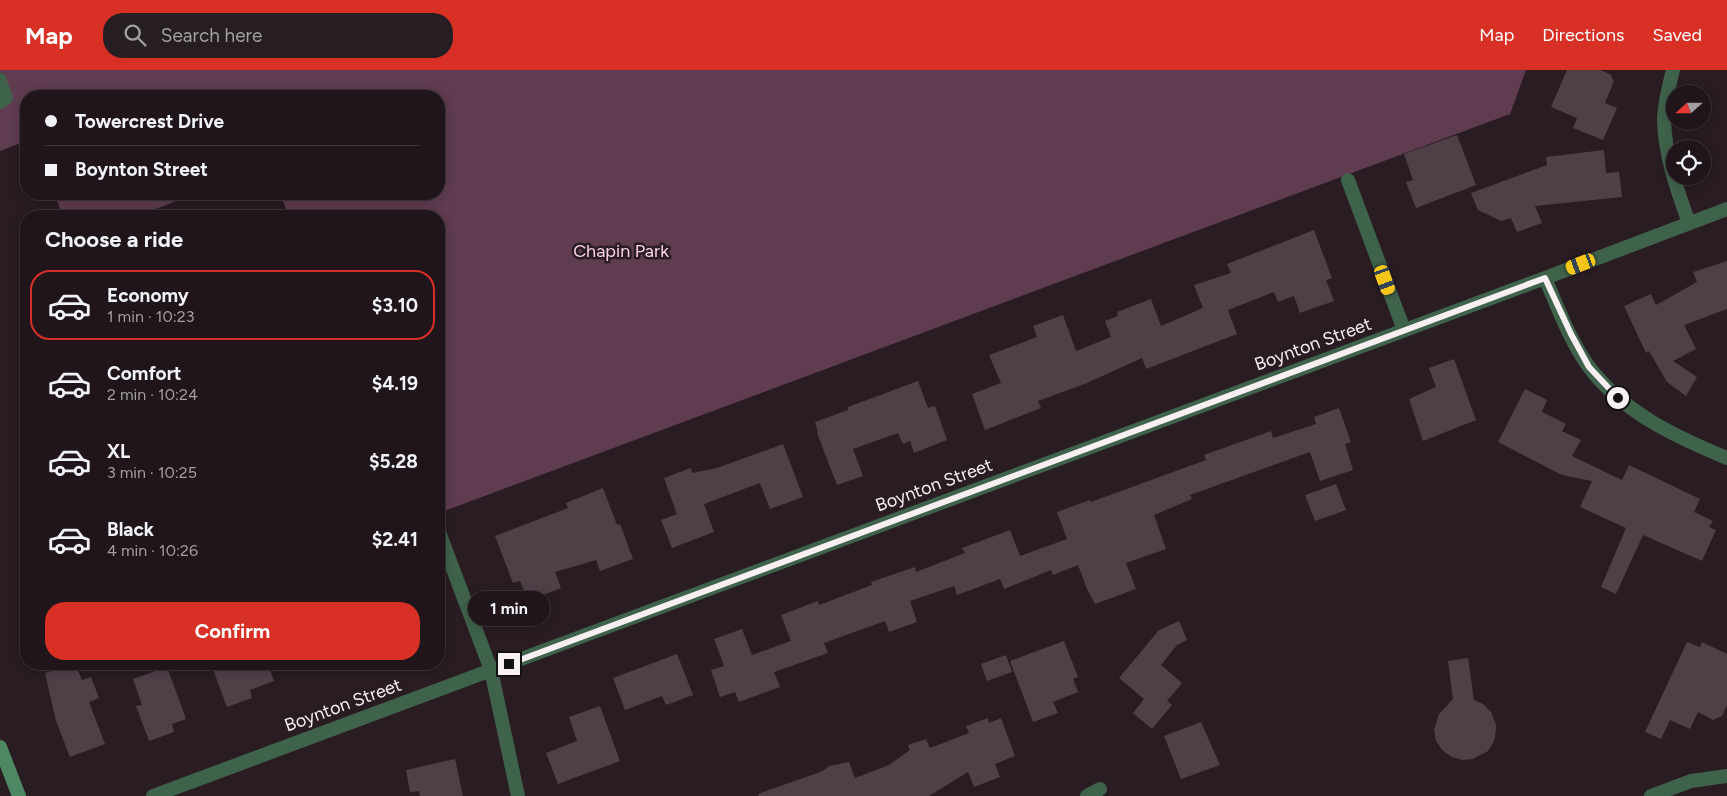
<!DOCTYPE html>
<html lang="en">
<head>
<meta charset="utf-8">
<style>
	:root { --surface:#1f151a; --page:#271e23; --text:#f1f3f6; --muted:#a19fa2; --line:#3c3439; --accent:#d93025 }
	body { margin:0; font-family:Figtree,sans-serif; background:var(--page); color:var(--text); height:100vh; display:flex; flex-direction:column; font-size:19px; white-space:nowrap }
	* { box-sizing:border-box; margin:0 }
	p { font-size:16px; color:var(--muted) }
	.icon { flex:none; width:28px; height:28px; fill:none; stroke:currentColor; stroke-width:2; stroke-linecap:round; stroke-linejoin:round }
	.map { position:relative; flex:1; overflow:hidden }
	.details { position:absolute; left:20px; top:140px; width:425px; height:460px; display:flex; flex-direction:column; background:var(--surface); border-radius:20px; box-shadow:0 2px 12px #0003,0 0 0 1px var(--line) }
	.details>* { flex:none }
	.banner { position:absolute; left:20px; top:20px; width:425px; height:110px; border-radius:20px; box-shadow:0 2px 12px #0003,0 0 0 1px var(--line); display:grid; align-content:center; height:110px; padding:0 25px; background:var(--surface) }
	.needle { width:32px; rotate:249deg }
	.buttons { position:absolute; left:1666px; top:15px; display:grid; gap:10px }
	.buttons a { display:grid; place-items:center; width:45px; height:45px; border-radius:50%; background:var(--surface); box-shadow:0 2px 12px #0003,0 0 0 1px var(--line); font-size:25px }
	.end { position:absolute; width:22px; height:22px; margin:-11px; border:6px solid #f8eff3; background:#111; box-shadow:0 0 0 2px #111 }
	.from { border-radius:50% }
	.bubble { position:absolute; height:35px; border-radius:18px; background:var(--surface); box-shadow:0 2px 12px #0003,0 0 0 1px var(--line); font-size:16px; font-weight:700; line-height:35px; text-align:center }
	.car { position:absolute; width:15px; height:30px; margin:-15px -8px; border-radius:6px; box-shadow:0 0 4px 1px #0007; background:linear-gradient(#f5c518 24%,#345 0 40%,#f5c518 0 76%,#345 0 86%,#f5c518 0) }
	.banner b { display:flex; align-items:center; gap:18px; height:48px; font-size:19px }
	.banner b+b { border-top:1px solid var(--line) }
	.banner i { width:12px; height:12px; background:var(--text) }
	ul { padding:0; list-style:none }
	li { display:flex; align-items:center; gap:15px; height:70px; margin:0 10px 8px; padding:0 15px; border:2px solid transparent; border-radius:20px }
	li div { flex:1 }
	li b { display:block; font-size:19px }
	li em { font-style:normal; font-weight:700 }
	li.on { border-color:var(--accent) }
	li>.icon { width:45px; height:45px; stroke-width:1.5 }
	h2 { padding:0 25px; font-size:22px; line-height:60px }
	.primary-button { display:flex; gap:10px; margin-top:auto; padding:10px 25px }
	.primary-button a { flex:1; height:58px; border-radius:20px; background:var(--accent); color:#fff; font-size:20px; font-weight:700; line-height:58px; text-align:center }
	header { display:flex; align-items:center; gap:30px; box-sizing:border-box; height:70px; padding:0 25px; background:var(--accent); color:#fff }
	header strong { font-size:24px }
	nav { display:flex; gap:28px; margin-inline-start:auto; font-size:18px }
	.search { width:350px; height:45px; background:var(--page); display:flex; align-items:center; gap:12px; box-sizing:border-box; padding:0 18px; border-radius:20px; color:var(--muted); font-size:19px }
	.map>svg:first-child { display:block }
	.green { fill:#5f3c50 }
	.building { fill:#4f4048 }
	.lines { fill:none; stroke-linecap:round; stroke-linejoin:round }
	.service { stroke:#3f624b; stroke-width:12 }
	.minor { stroke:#3f624b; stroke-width:14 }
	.secondary { stroke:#4d8862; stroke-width:14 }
	.route { stroke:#f8eff3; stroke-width:6 }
	.labels { text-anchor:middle; stroke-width:5; stroke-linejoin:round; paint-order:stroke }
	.park-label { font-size:18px; fill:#fdd2e9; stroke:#291c23 }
	.street-label { font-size:18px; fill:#f8eff3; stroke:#291c23 }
</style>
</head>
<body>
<header>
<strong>Map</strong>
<div class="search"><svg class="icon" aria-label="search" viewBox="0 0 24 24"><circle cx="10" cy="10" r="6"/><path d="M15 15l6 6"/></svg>Search here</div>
<nav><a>Map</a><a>Directions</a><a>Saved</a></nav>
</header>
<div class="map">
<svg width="1727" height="726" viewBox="0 0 1727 726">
	<rect width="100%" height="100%" fill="#291c23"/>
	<!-- green -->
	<path class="green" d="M 0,0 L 1526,0 L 1510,44 L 439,443 L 439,146 L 289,146 L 280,124 L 439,124 L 439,26 L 26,26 L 26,71 L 0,81 Z
		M 55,124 L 194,124 L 138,146 L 62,146 Z"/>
	<!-- building -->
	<path class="building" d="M 1567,0 L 1600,0 L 1610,4 L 1614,11 L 1605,33 L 1617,38 L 1603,70 L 1573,58 L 1577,48 L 1551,37 Z
		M 1457,65 L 1476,115 L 1416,138 L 1406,112 L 1413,110 L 1404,84 Z
		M 1604,80 L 1606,103 L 1619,102 L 1622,127 L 1535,136 L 1542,153 L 1517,162 L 1511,148 L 1501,151 L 1478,140 L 1471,123 L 1547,95 L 1546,87 Z
		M 1314,160 L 1332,208 L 1326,210 L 1334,231 L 1300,243 L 1294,226 L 1278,232 L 1274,222 L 1228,240 L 1237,264 L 1146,299 L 1142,288 L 1087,313 L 1038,331 L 1041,338 L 985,360 L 972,324 L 1001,313 L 989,285 L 1037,267 L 1033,256 L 1063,245 L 1076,281 L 1111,267 L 1105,251 L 1118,246 L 1117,242 L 1151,229 L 1161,256 L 1203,238 L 1194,215 L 1231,203 L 1227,194 Z
		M 1727,191 L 1727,239 L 1684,255 L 1696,279 L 1673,291 L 1697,307 L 1686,326 L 1667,312 L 1649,281 L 1646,283 L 1624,236 L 1651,224 L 1656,235 L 1697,212 L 1693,202 Z
		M 1454,289 L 1476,350 L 1423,371 L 1409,329 L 1436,317 L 1429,298 Z
		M 918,311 L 928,338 L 935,336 L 947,370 L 914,383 L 910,371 L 903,374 L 898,363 L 853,379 L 863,406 L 837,415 L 817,363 L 818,362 L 815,352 L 848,340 L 848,337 Z
		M 1525,319 L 1547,330 L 1542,342 L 1566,354 L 1562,361 L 1581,370 L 1572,386 L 1622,410 L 1629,395 L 1700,429 L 1694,442 L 1713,451 L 1709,457 L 1716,460 L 1702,491 L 1643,465 L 1616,524 L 1601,517 L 1626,458 L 1580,437 L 1592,411 L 1562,405 L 1498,372 Z
		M 1339,338 L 1351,372 L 1345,374 L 1353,400 L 1320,411 L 1310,382 L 1190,425 L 1192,429 L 1154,445 L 1166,479 L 1126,493 L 1136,519 L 1095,534 L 1087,519 L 1078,495 L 1053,505 L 1051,500 L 1004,519 L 1000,509 L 957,525 L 954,516 L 910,531 L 917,552 L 889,562 L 885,551 L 824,573 L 828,583 L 774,602 L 780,617 L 739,632 L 735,622 L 720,627 L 711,600 L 724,596 L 714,569 L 742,559 L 752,585 L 791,571 L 781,545 L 818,531 L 819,535 L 872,515 L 871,512 L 915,497 L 916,502 L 965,483 L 962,478 L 1010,460 L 1020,486 L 1067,469 L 1057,442 L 1090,430 L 1091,432 L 1206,390 L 1204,385 L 1271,361 L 1273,368 L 1316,354 L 1314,347 Z
		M 783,374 L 803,427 L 770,439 L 760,413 L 704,434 L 714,462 L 672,478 L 661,450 L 677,444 L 664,408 L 691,398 L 692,403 L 717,398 Z
		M 1336,414 L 1346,440 L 1315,451 L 1305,425 Z
		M 603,418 L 617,455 L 620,454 L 633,489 L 600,501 L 596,490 L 555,502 L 561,518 L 528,531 L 520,511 L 513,513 L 495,466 L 568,438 L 566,433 Z
		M 1179,551 L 1187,570 L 1177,575 L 1161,595 L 1182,613 L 1167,631 L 1172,635 L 1152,659 L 1133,643 L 1144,629 L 1119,608 L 1159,560 Z
		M 1064,571 L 1078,607 L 1073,609 L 1078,622 L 1053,632 L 1058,643 L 1033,652 L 1010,591 Z
		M 1687,572 L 1700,577 L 1702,572 L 1727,584 L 1727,635 L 1722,646 L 1713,650 L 1698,642 L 1690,659 L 1670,650 L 1661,669 L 1645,662 Z
		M 677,584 L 693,625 L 666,635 L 662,626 L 625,640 L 613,608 Z
		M 1006,585 L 1012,602 L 987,611 L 981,594 Z
		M 1468,588 L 1474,630 L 1483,634 L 1491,642 L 1496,655 L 1496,660 L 1494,671 L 1488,681 L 1473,689 L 1462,690 L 1452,687 L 1443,681 L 1436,671 L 1434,660 L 1439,644 L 1453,629 L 1448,591 Z
		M 72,594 L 75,594 L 82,610 L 91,607 L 99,628 L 89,632 L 105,674 L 70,687 L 56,651 L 45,603 Z
		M 211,594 L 268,594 L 274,611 L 250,620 L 252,628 L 227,637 Z
		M 167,597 L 186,649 L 172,654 L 174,662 L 149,671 L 136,636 L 142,635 L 133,609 Z
		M 600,636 L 620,691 L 558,714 L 546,683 L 577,671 L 569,647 Z
		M 988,648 L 989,653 L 1001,648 L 1015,686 L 995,694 L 1000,707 L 974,717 L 968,702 L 929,726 L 759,726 L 758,724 L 823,701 L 829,696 L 849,692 L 855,708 L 889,695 L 910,680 L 908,675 L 926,669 L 930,678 L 969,663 L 966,656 Z
		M 1201,652 L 1220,695 L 1181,709 L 1164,666 Z
		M 455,689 L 463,726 L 420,726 L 419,721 L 410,722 L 406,700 Z"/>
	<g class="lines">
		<!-- service -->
		<path class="service" d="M 0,9 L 7,28 L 0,33"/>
		<!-- minor -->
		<path class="minor" d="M 1673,0 C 1669,16 1664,34 1664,50 C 1665,86 1677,120 1689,153
			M 1348,110 L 1404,260
			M 1545,208 C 1558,238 1570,271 1589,297 C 1624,343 1676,367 1727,388
			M 439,462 L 491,600 L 518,726
			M 153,726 L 1545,208 L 1727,139
			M 1087,726 L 1100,719
			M 1651,726 L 1691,711 L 1727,706"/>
		<!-- secondary -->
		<path class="secondary" d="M 0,677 L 19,726"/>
	</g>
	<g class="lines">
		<!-- route -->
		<path class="route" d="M 509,594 L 1545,208 L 1571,264 L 1589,297 L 1618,328"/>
	</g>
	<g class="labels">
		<!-- park labels -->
		<g class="park-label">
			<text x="621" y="187">Chapin Park</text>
		</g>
		<!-- street labels -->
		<g class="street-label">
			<text transform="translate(1313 274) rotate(-20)" y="6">Boynton Street</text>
			<text transform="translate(934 415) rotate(-20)" y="6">Boynton Street</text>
			<text transform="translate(343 635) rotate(-20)" y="6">Boynton Street</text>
		</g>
	</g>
</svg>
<div class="buttons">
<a><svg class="needle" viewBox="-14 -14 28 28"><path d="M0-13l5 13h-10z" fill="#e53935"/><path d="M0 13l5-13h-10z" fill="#a19fa2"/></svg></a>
<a><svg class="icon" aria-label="locate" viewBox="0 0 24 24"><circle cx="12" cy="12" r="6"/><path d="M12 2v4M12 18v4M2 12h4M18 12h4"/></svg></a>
</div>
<i class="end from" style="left:1618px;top:328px"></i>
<i class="end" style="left:509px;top:594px"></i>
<div class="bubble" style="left:468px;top:521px;width:82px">1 min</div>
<i class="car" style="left:1581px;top:194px;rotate:249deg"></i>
<i class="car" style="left:1385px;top:210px;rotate:160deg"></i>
<div class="banner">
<b><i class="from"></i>Towercrest Drive</b>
<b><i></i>Boynton Street</b>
</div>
<section class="details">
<h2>Choose a ride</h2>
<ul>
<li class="on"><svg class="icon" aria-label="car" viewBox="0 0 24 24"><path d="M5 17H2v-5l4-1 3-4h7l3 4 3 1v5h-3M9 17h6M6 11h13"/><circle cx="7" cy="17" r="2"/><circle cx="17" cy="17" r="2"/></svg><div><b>Economy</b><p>1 min · 10:23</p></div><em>$3.10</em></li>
<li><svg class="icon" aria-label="car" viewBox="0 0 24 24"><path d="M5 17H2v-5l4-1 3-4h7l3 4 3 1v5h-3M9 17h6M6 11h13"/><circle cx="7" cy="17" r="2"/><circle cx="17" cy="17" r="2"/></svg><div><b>Comfort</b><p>2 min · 10:24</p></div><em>$4.19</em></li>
<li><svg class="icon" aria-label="car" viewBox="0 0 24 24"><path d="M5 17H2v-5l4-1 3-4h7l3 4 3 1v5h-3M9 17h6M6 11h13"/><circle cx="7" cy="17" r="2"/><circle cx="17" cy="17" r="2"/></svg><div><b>XL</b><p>3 min · 10:25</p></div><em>$5.28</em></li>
<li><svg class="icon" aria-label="car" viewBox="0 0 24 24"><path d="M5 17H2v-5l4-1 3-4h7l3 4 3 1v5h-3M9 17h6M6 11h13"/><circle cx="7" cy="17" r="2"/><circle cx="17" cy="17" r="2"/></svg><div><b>Black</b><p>4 min · 10:26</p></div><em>$2.41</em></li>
</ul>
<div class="primary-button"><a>Confirm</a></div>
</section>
</div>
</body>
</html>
